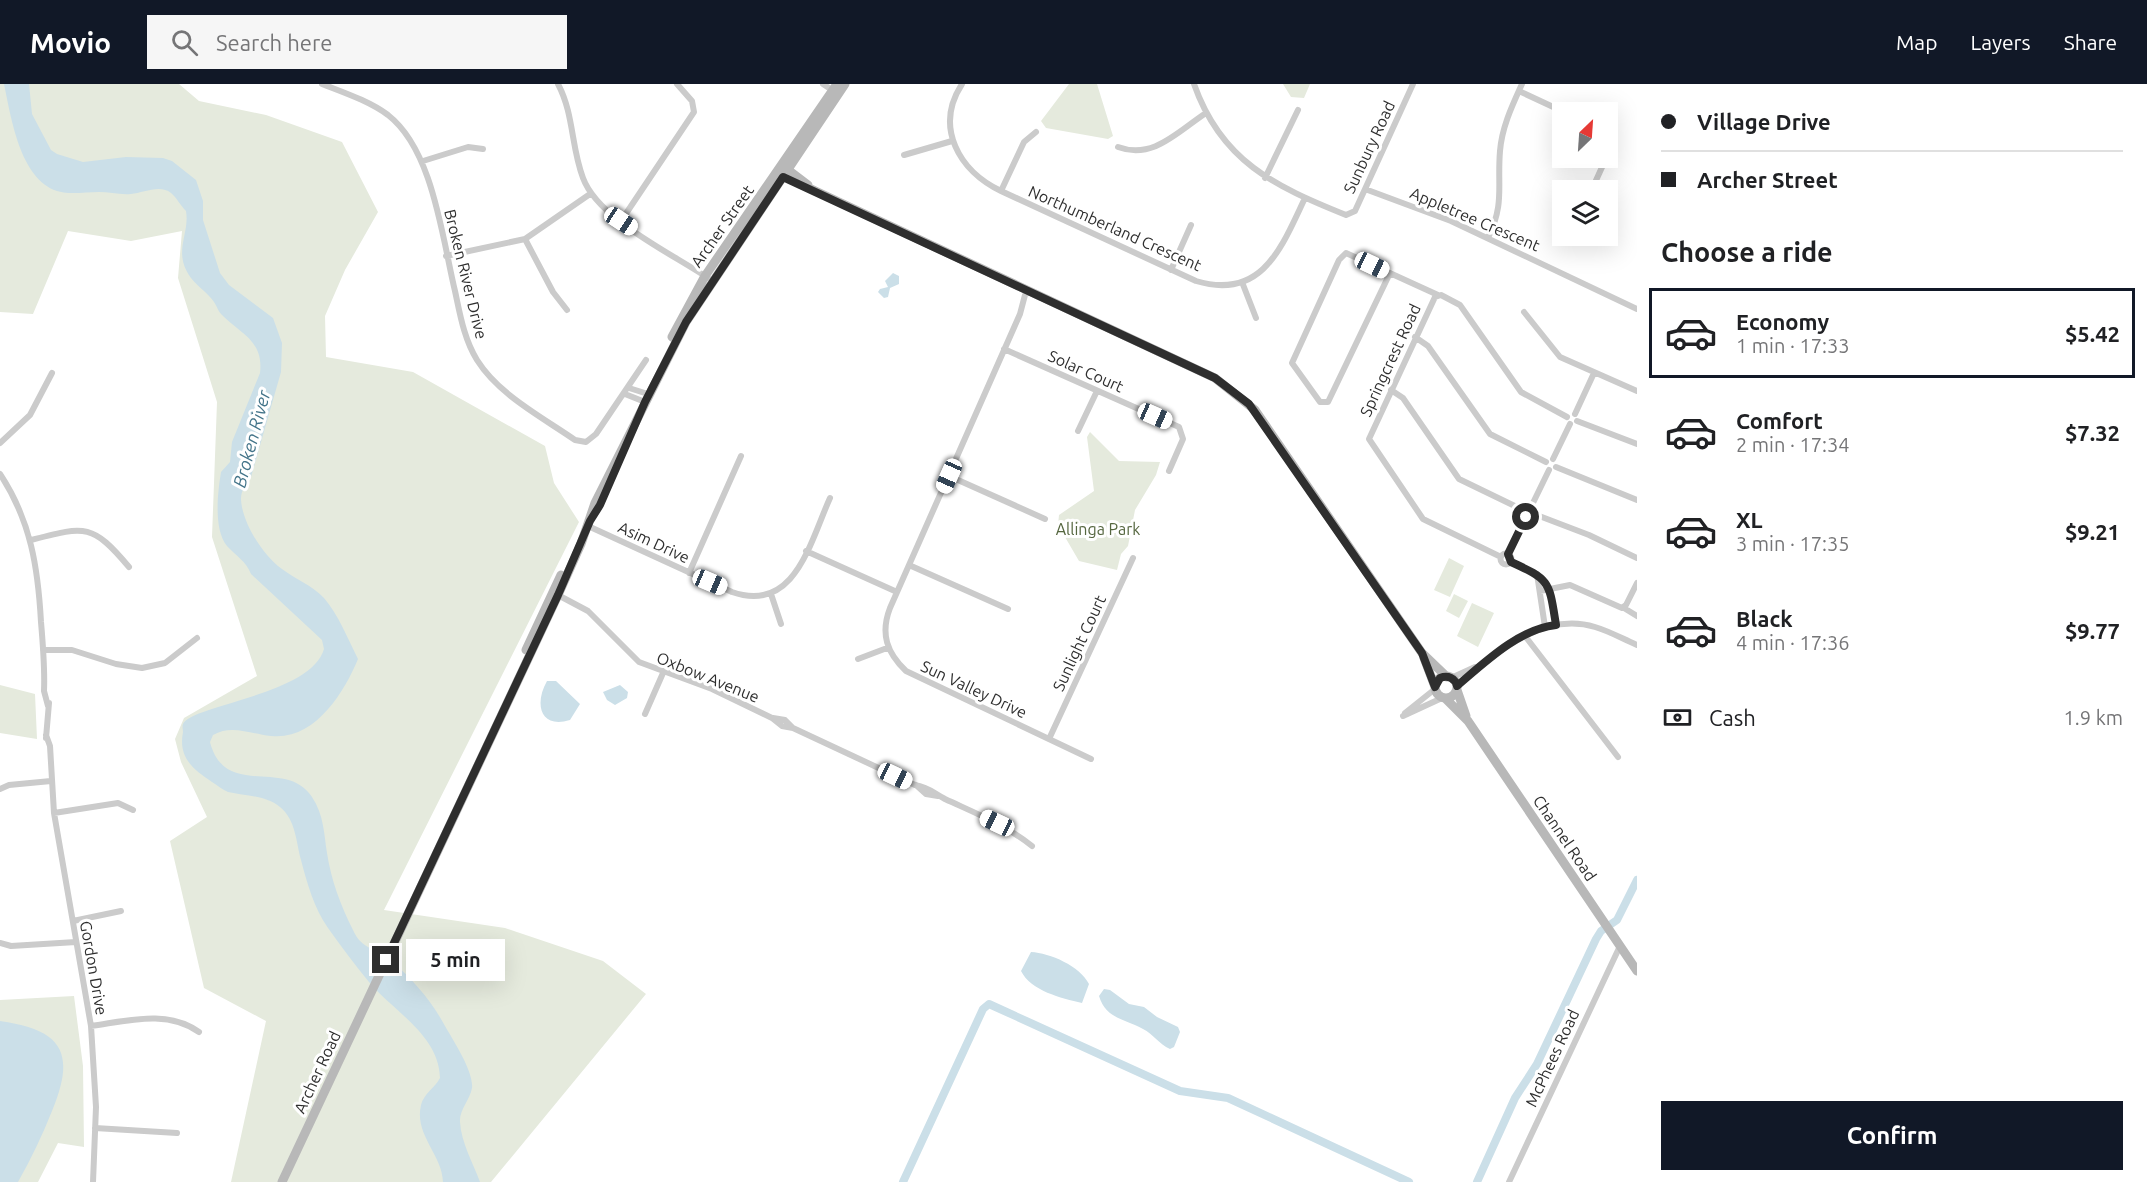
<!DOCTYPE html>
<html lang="en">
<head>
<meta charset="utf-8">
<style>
	:root { --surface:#fff; --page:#f6f6f6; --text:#202124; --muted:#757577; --line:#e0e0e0; --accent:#111827 }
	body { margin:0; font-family:Ubuntu,sans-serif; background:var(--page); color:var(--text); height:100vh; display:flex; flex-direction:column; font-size:22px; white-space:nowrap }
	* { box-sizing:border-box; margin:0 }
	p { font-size:20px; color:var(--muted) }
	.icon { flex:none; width:33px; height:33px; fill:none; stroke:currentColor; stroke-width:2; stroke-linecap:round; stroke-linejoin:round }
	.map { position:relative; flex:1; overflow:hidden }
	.side { display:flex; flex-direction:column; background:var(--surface); width:510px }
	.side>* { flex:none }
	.guide { display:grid; align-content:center; height:132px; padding:0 24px; background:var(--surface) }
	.needle { width:39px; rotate:25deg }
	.fabs { position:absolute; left:1552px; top:18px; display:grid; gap:12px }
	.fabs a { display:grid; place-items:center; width:66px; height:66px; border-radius:0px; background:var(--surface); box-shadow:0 6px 24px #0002; font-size:30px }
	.end { position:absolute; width:27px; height:27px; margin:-14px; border:8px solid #2e2e2e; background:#fff; box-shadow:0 0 0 3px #fff }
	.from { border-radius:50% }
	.bubble { position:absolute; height:42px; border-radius:0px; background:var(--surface); box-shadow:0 6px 24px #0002; font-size:20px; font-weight:600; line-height:42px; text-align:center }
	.car { position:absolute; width:18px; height:36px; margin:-18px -9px; border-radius:8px; box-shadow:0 0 4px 2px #0007; background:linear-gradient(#fff 24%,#345 0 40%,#fff 0 76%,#345 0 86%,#fff 0) }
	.guide b { display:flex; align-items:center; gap:21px; height:57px; font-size:22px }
	.guide b+b { border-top:2px solid var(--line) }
	.guide i { width:15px; height:15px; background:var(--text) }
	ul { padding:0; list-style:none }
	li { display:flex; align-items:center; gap:18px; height:90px; margin:0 12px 9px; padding:0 12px; border:3px solid transparent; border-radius:0px }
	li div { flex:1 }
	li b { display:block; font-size:22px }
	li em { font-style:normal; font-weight:600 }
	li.active { border-color:var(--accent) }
	li>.icon { width:54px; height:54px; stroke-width:1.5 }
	h2 { padding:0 24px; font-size:27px; line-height:72px }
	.pay { display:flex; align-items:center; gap:15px; height:66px; padding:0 24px; font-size:22px }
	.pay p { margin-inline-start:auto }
	.cta { display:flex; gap:12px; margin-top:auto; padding:12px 24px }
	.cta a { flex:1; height:69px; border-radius:0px; background:var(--accent); color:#fff; font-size:24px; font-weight:600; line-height:69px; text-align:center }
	header { display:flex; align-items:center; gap:36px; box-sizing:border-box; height:84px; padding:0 30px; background:var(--accent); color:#fff }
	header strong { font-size:28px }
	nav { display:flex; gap:33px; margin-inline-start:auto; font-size:21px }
	.search { width:420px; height:54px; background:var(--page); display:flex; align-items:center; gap:15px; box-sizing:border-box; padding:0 21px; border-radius:0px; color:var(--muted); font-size:22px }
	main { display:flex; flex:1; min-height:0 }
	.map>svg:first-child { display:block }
	.green { fill:#e5eadd }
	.water { fill:#cbdfe8 }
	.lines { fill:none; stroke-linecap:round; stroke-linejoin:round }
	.canal { stroke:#cbdfe8; stroke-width:8 }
	.street { stroke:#cbcbcb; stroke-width:6 }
	.secondary { stroke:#b8b8b8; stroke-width:9 }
	.route { stroke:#2e2e2e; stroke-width:8 }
	.labels { text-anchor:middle; stroke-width:6; stroke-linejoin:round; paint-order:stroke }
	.street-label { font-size:16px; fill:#2e2e2e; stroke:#fff }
	.park-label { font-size:16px; fill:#55663f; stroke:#fff }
	.water-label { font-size:18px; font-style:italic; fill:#437489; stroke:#fff }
</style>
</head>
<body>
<header>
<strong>Movio</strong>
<div class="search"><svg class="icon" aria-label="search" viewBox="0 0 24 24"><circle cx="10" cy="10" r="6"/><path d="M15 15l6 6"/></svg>Search here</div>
<nav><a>Map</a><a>Layers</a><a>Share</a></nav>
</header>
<main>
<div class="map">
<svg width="1637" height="1098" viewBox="0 0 1637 1098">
	<rect width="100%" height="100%" fill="#fff"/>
	<!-- green -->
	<path class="green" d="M 0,0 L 179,0 L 199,17 L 266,31 L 342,58 L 378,128 L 345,186 L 325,232 L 326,273 L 413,288 L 545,362 L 554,399 L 579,438 L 384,826 L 505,844 L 603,877 L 646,910 L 491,1098 L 231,1098 L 266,937 L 204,904 L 170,757 L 207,733 L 181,678 L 175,655 L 184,634 L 257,592 L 212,453 L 217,318 L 178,194 L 182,147 L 131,157 L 68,147 L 33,230 L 0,228 Z
		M 1069,0 L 1097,0 L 1113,52 L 1108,55 L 1046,44 L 1041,37 Z
		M 1283,0 L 1310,0 L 1304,14 L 1291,13 Z
		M 1090,348 L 1119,377 L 1160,378 L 1156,391 L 1135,426 L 1128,462 L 1121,470 L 1117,486 L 1079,477 L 1058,441 L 1059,431 L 1094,407 L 1087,353 Z
		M 1449,474 L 1464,482 L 1450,513 L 1434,506 Z
		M 1454,510 L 1468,517 L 1459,534 L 1446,527 Z
		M 1472,519 L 1494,529 L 1478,563 L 1457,552 Z
		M 0,601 L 35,610 L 37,655 L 0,649 Z
		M 74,912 L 83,982 L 84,1063 L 58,1059 L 38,1098 L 0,1098 L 0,916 Z"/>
	<!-- water -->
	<path class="water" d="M 4,0 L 29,0 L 32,30 L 51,66 L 57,70 L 83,78 L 126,73 L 163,74 L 172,77 L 196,96 L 203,117 L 203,136 L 220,189 L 229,201 L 273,234 L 282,259 L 281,288 L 251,393 C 247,399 241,406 241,414 C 241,437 263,472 282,485 C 295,495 312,501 324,514 C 338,530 348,555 358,575 C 344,609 314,657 271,652 C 250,650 232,640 213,651 L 210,658 C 225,716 286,673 312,713 C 324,731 324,750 327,769 C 331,796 341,822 353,846 C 361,865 377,865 391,876 C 413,896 431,916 445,942 C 453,956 474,988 472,1004 C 470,1016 459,1026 460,1038 C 461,1058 473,1079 480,1098 L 443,1098 C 442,1070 414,1051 421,1021 C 424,1009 435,1004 440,994 C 439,951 394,928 369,898 C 355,881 341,862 328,844 C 314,824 307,799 301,776 C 296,758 296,736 280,723 C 265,711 245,712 228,708 C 223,706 217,701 212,698 C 193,685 178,674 183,648 C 183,646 182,642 183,640 C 191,621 311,611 324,565 L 322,556 L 251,490 C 246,477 236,472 227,462 C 213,445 218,407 221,388 L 230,378 L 232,358 L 260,289 C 264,256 239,249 221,230 C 218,227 217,222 214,218 C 208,209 198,203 191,194 C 172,168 190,151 186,127 C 180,121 177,114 171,109 C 160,100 143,109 131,110 C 120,111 109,108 99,108 C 84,108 71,111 57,107 C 20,95 11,33 4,0 Z
		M 893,189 L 899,192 L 899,200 L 890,204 L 888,213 L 884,214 L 878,208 L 880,205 L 888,203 L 885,197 Z
		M 547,597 L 556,597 L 580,620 L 570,636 C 540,645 534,620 547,597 Z
		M 620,601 L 628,608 L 627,614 L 615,621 L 607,616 L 603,608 Z
		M 1031,868 C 1050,869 1080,882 1089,900 L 1082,919 C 1061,914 1031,907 1021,887 Z
		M 1104,905 L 1110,906 L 1129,920 L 1144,923 L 1157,933 L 1178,943 L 1180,948 L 1174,963 L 1170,965 C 1159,960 1153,950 1143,945 C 1125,935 1106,935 1099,912 Z
		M 0,937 C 63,946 76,969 52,1027 C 42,1052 31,1075 18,1098 L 0,1098 Z"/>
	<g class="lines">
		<!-- canal -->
		<path class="canal" d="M 903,1098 L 983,925 L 989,920 L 1180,1007 L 1228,1014 L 1409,1098
			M 1477,1098 L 1515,1014 L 1537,980 L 1596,855 L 1601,847 L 1617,836 L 1637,796"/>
		<!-- street -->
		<path class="street" d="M 322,0 C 345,9 369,17 388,31 C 433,66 442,153 455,207 C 460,230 464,255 477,276 C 499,311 542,333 575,356 L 586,358 L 596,350 L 646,276
			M 558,0 C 574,30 571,63 583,94 C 598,135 671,169 708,194
			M 823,0 L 835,8
			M 962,0 C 934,43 959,87 1001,107 L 1196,197 C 1263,217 1282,162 1305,114
			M 1194,0 C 1221,77 1274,102 1346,131 L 1355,127 L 1413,0
			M 1519,7 L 1564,28
			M 1118,63 C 1153,76 1177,48 1206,29
			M 904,71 L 952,57
			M 423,77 L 468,63 L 483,65
			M 1265,94 L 1298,26
			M 1593,103 L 1603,81 L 1604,74
			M 1365,105 L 1451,137 L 1637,225
			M 1001,107 L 1024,58 L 1036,48
			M 621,137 L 694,28 L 692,17 L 677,0
			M 1488,154 C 1505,119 1497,103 1500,67 C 1502,43 1512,22 1522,0
			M 525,155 L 553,208 L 567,226
			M 446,172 L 525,155 L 590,110
			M 1171,186 L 1191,141
			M 1390,189 L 1328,318 L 1320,318 L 1292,279 L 1339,176 L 1346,169 L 1438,211
			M 1242,198 L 1256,234
			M 1030,207 L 1025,211 L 1020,230 L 890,524 C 880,550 887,569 906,587 L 1091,675
			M 1524,228 L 1560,273 L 1637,307
			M 1415,253 L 1428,262 L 1490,350 L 1546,378
			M 1004,265 L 1179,343 L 1183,355 L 1169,387
			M 629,304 L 648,310
			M 1391,306 L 1403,314 L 1459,395 L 1523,426
			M 625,310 L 645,318
			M 1575,330 L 1594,289
			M 1577,337 L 1637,360
			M 1078,347 L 1097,307
			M 0,359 L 30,331 L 52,289
			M 1553,375 L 1570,340
			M 1556,383 L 1637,416
			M 0,390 C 31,437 38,484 41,538 C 43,561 45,584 44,607 L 48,622
			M 949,392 L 1045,435
			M 1531,423 L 1549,386
			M 1534,430 L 1589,451 L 1637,474
			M 588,442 L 732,508 C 795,530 810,458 830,414
			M 31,456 C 85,442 92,439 129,483
			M 806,467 L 897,508
			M1500.5 475a5.5 5.5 0 1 1 11 0a5.5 5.5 0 1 1-11 0Z
			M 1508,470 L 1526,433
			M 1501,473 L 1423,435 L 1369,355 L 1435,213 L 1441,211 L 1460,221 L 1521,308 L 1567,333
			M 1511,478 C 1551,496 1549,499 1556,541
			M 909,481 L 1008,525
			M 689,489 L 741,372
			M 1537,490 L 1545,543
			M 1540,507 L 1570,501 L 1622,524 L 1626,521 L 1637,499
			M 556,510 L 588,527 L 639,578 L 712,605 L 772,634 L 782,642 L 793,644 L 915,701 C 928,703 934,709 945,715 C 975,729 1006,741 1032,762
			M 771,510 L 781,540
			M 1624,524 L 1637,532
			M 1525,552 L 1618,673
			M 43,566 L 72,566 L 116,580 L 142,584 L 165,579 L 197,554
			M 858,575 L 887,564
			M 1451,594 L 1475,583
			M 1457,602 C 1494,570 1542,527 1595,543 C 1609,547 1623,555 1637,561
			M 1405,629 L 1435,605
			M 645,630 L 663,589
			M 1403,632 L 1442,614
			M 773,634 L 785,636 L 792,643
			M 46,651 L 50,662 L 54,729 L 91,942 L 96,1023 L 93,1098
			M 46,654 L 49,619
			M 1049,655 L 1133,474
			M 916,701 L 926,710 L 938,712
			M 0,705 L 9,701 L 51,697
			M 54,729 L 118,719 L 133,726
			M 73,837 L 121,827
			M 0,859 L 11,862 L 76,858
			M 91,942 C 127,937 167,925 199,948
			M 95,1044 L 177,1049
			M 1509,1098 L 1620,862"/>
		<!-- secondary -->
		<path class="secondary" d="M 783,82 L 808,101
			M 777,89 L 1215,294 L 1255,326 L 1422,569 L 1447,593
			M 672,253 L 705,192 L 837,0
			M 526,566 L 561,491
			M 1424,574 L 1435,603
			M1435 603a11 11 0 1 1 22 0a11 11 0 1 1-22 0Z
			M 1457,606 L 1466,632
			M 1446,615 L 1468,637 L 1637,887
			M 282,1098 L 558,511 L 581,460 L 595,419 L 686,238 L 845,0"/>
	</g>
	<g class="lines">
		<!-- route -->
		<path class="route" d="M 386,876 L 558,511 L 590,437 L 600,421 L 645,318 L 686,238 L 783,93 L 1215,294 L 1249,320 L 1422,569 L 1435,603 L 1440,594 C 1448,591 1455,594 1457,602 C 1484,579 1519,545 1556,541 C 1549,498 1551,496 1511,478 L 1508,470 L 1526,433"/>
	</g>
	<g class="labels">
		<!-- street labels -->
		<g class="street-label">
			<text transform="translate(1369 63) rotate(-65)" y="6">Sunbury Road</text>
			<text transform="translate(1475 135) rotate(23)" y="6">Appletree Crescent</text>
			<text transform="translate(722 142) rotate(-55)" y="6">Archer Street</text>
			<text transform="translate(1115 144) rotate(24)" y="6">Northumberland Crescent</text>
			<text transform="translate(466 190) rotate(76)" y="6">Broken River Drive</text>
			<text transform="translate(1390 276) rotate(-65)" y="6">Springcrest Road</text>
			<text transform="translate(1086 287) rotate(24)" y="6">Solar Court</text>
			<text transform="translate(654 458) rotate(25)" y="6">Asim Drive</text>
			<text transform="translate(1079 559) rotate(-65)" y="6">Sunlight Court</text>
			<text transform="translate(708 593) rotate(22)" y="6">Oxbow Avenue</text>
			<text transform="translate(974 605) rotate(25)" y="6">Sun Valley Drive</text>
			<text transform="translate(1565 754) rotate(56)" y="6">Channel Road</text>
			<text transform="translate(94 884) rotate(80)" y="6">Gordon Drive</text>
			<text transform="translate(1552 974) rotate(-65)" y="6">McPhees Road</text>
			<text transform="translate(317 988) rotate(-65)" y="6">Archer Road</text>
		</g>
		<!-- park labels -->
		<g class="park-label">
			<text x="1098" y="451">Allinga Park</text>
		</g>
		<!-- water labels -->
		<g class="water-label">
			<text transform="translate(252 355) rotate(-75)" y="6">Broken River</text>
		</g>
	</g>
</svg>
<div class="fabs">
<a><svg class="needle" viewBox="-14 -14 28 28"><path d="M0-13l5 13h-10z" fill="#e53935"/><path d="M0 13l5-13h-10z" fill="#757577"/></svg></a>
<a><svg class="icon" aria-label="layers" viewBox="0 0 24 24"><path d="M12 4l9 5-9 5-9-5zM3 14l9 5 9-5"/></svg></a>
</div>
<i class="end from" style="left:1526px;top:433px"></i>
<i class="end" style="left:386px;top:876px"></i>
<div class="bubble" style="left:406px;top:855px;width:99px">5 min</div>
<i class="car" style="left:621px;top:137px;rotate:123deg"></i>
<i class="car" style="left:1372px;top:181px;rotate:115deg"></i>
<i class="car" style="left:1155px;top:332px;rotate:114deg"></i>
<i class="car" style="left:949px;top:392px;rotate:204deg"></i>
<i class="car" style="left:710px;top:498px;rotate:113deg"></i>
<i class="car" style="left:895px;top:692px;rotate:115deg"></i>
<i class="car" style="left:997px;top:739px;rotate:295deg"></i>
</div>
<section class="side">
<div class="guide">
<b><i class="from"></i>Village Drive</b>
<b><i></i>Archer Street</b>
</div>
<h2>Choose a ride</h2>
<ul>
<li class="active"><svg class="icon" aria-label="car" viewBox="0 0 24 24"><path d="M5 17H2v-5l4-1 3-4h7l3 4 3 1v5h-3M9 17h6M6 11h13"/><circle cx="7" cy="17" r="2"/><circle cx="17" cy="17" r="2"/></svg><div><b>Economy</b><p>1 min · 17:33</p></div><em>$5.42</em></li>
<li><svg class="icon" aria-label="car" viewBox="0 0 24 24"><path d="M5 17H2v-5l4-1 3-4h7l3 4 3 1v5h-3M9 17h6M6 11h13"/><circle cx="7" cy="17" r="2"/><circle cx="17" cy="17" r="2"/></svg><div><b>Comfort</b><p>2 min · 17:34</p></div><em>$7.32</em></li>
<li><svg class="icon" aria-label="car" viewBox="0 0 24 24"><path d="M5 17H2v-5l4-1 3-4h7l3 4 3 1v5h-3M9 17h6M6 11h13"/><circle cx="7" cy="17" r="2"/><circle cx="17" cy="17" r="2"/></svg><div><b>XL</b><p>3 min · 17:35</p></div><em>$9.21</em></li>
<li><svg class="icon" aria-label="car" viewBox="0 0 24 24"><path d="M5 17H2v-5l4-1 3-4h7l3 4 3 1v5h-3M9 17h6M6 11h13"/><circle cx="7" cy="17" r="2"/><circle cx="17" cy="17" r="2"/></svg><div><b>Black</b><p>4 min · 17:36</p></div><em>$9.77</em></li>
</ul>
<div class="pay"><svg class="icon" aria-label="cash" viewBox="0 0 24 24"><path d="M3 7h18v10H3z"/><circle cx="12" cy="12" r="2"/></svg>Cash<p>1.9 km</p></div>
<div class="cta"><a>Confirm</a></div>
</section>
</main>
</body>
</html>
